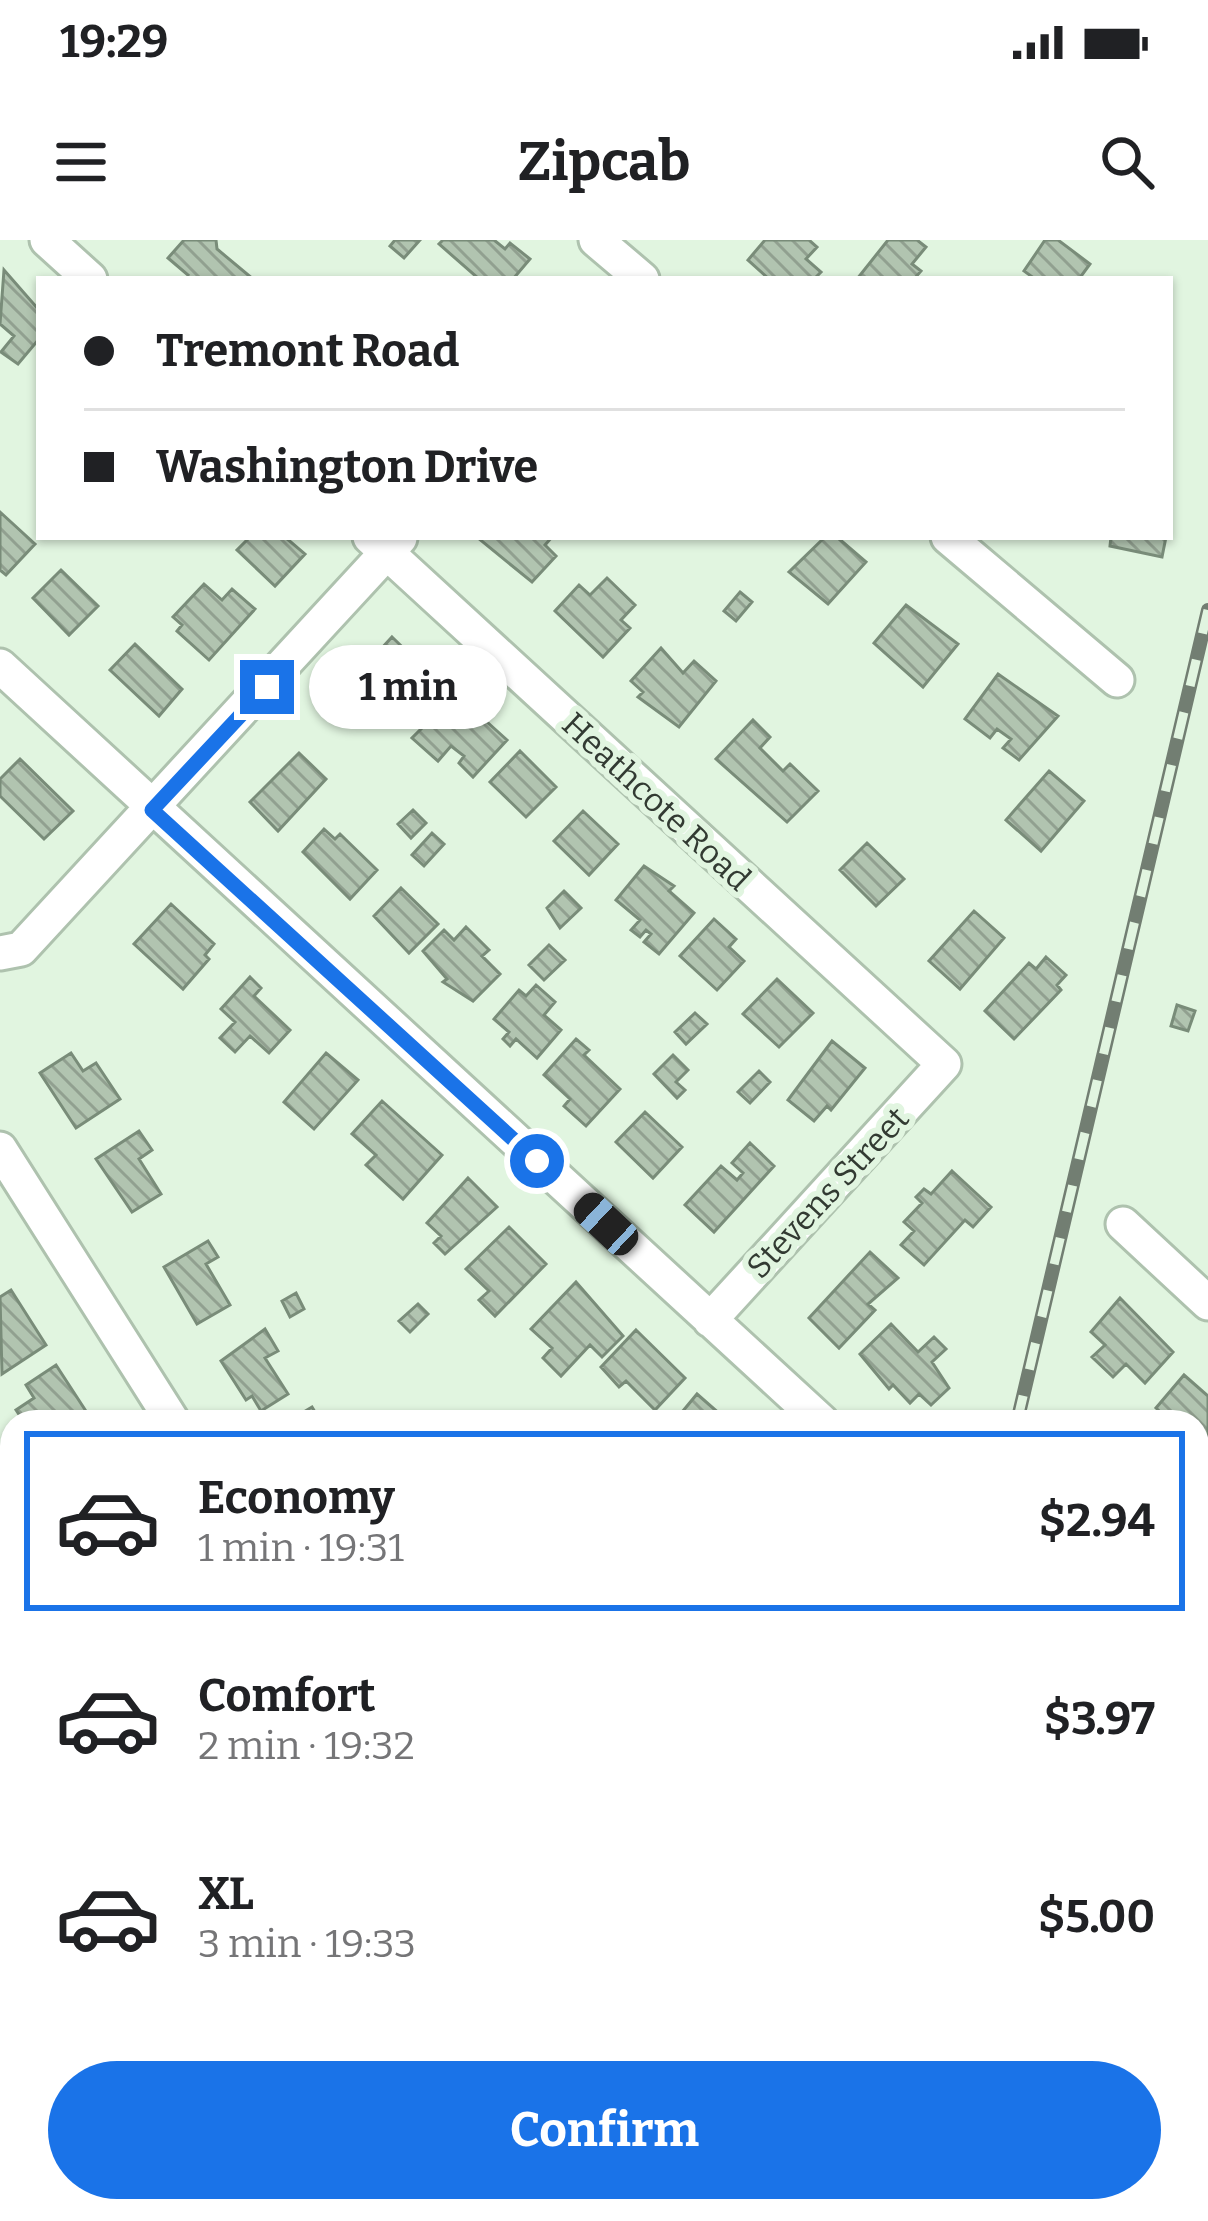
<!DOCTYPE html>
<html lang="en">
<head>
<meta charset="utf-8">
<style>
	:root { --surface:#fff; --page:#f6f6f6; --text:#202124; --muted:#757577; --line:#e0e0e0; --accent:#1a73e8 }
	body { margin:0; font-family:Bitter,serif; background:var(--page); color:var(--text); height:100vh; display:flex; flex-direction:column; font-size:45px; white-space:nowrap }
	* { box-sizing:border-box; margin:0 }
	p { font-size:39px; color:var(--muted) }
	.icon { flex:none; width:66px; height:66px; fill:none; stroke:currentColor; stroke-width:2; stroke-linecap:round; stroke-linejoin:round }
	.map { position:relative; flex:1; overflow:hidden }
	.panel { position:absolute; left:0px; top:1170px; width:1209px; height:813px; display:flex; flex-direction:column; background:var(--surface); border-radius:36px 36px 0 0; box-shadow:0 3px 9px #0004 }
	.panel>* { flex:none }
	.hud { position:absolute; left:36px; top:36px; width:1137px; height:264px; border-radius:0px; box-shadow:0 3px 9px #0004; display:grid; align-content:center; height:264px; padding:0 48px; background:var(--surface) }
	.end { position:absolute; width:54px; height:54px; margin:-27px; border:15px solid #1a73e8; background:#fff; box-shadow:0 0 0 6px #fff }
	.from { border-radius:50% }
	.bubble { position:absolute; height:84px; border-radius:42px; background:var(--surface); box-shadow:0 3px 9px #0004; font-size:39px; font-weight:700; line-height:84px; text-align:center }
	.car { position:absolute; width:36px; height:72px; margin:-36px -18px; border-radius:15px; box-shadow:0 0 9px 3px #0007; background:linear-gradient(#222 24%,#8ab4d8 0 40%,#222 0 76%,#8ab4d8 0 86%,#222 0) }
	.hud b { display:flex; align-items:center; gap:42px; height:114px; font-size:45px }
	.hud b+b { border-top:3px solid var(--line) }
	.hud i { width:30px; height:30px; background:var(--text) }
	ul { padding:21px 0 0; list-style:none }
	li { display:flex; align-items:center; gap:36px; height:180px; margin:0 24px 18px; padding:0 24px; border:6px solid transparent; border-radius:0px }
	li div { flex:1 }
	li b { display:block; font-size:45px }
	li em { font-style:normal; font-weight:700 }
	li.current { border-color:var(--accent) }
	li>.icon { width:108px; height:108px; stroke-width:1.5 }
	.primary-button { display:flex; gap:24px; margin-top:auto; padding:24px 48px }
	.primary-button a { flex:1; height:138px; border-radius:72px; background:var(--accent); color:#fff; font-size:48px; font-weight:700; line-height:138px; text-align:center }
	.status { display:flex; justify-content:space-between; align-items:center; height:84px; padding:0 60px; background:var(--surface); direction:ltr }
	.status svg { height:33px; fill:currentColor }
	header { display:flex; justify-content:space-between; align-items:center; height:156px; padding:0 48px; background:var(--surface); font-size:54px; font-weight:700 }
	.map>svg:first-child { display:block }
	.park { fill:url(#park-crowns) }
	.building { fill:url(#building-back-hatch); stroke:#798c79; stroke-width:3 }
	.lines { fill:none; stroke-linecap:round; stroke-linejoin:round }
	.minor-casing { stroke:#aec2ae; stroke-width:39 }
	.minor { stroke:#fff; stroke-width:33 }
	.rail-casing { stroke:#727e72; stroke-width:14 }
	.rail { stroke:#e1f5e0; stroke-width:9; stroke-dasharray:27; stroke-linecap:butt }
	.route { stroke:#1a73e8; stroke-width:15 }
	.labels { text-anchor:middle; stroke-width:12; stroke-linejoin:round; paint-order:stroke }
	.street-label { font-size:33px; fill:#323a32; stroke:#e1f5e0 }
</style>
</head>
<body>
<div class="status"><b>19:29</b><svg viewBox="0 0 49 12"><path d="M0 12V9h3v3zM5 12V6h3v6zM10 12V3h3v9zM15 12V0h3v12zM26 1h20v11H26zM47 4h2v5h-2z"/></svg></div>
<header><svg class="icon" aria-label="menu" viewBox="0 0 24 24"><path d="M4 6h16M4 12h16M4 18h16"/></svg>Zipcab<svg class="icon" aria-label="search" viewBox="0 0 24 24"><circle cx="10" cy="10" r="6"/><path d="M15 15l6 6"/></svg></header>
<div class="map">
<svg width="1208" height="1981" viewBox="0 0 1208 1981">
	<defs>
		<pattern id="park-crowns" width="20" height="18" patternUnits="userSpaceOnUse" patternTransform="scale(3)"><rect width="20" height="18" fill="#edadcc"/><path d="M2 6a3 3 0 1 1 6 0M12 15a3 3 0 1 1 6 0" fill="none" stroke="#c18ea6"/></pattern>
		<pattern id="building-back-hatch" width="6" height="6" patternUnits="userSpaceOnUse" patternTransform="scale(3)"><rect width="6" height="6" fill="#b1c4b0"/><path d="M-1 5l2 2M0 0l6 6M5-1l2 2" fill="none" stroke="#91a090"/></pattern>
	</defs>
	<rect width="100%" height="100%" fill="#e1f5e0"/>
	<!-- park -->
	<path class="park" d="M 870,1971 L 1149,1971 L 1160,1981 L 868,1981 Z"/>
	<!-- building -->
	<path class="building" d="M 184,0 L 216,0 L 217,9 L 253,39 L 185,39 L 188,35 L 168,18 Z
		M 395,0 L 420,0 L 404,18 L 390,6 Z
		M 443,0 L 494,0 L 505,9 L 510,3 L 530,19 L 513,39 L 479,39 L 439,4 Z
		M 765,0 L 809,0 L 817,7 L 806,19 L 821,32 L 814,39 L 769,39 L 748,20 Z
		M 888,0 L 917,0 L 926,7 L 912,24 L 921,31 L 914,39 L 857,39 Z
		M 1045,0 L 1058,0 L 1090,24 L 1079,39 L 1035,39 L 1024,31 Z
		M 4,30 L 39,70 L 39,99 L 18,124 L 1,112 L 14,96 L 0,84 Z
		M 0,272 L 35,304 L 6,335 L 0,330 Z
		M 250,297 L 285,297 L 305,314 L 275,346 L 237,310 Z
		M 552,297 L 545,305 L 556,316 L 532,342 L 478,298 Z
		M 825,297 L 837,297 L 866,322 L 828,364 L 789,332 Z
		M 1111,297 L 1166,297 L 1162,317 L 1110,306 Z
		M 61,330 L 98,366 L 69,395 L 33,358 Z
		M 607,338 L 635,365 L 621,380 L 630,388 L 603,417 L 555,371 L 579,345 L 590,355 Z
		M 204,344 L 222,360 L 232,349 L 255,369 L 209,420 L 177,391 L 182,385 L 173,377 Z
		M 740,352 L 752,362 L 736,381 L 724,371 Z
		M 906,365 L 958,404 L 923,447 L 874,403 Z
		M 392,397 L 427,431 L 375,485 L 340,454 Z
		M 135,404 L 182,449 L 159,476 L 110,430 Z
		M 661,408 L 683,433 L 694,421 L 716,441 L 679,487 L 638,457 L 643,452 L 631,441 Z
		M 998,434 L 1058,476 L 1019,520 L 1003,508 L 1011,499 L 997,489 L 990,498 L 965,479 Z
		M 455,453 L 507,500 L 473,537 L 459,523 L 464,516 L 451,506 L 438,521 L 412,498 L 427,483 L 421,477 L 431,466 L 438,473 Z
		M 753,480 L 770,497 L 760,508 L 783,531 L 790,524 L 818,551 L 787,582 L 716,519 Z
		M 520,511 L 556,547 L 526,577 L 490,542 Z
		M 299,513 L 326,539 L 278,591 L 250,562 Z
		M 20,519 L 73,571 L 44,599 L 0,556 L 0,539 Z
		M 1049,531 L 1084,561 L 1041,611 L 1006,580 Z
		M 413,570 L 426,583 L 411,598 L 398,584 Z
		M 583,571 L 618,604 L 589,635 L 554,601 Z
		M 324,589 L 335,599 L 340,594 L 377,630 L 350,659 L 303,612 Z
		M 432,593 L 444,604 L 424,626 L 412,615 Z
		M 867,603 L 904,639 L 876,666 L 840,630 Z
		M 644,626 L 674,646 L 669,651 L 694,673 L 659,714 L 644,702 L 651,694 L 646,690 L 640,697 L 631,690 L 640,680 L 616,660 Z
		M 401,648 L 438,684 L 409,713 L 374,676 Z
		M 564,651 L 581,668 L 560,688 L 547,668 Z
		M 171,664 L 214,704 L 205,715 L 209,719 L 183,749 L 134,704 Z
		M 974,671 L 1004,698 L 960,749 L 929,721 Z
		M 714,679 L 736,699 L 729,707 L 744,721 L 717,750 L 680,716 Z
		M 466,687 L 489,710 L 482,716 L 500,734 L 473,761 L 443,742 L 447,739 L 423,711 L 444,690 L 454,700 Z
		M 549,705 L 565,720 L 544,740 L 529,725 Z
		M 1046,717 L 1066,735 L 1057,745 L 1061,750 L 1014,799 L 985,771 L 1029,723 L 1036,729 Z
		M 250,737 L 261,748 L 254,756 L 290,790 L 269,813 L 250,796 L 235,812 L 220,798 L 235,782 L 221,769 Z
		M 777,739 L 813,773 L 779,807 L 743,774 Z
		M 536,745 L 555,762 L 544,775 L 561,790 L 537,818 L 516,799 L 510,806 L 503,799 L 509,792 L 494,779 L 519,750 L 526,756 Z
		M 1177,765 L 1195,771 L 1188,791 L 1171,786 Z
		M 695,773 L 707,784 L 686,804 L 675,792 Z
		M 576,799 L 589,810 L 584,815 L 620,849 L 586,886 L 564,866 L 570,859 L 544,835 Z
		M 832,801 L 865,828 L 831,870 L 827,866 L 814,881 L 788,860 Z
		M 71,813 L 83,831 L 96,823 L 120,859 L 76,888 L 40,833 Z
		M 326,813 L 358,840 L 314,889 L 284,862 Z
		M 673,815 L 688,830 L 676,842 L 685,850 L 677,858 L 654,834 Z
		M 759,831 L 770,842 L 750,863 L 738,852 Z
		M 382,861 L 442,915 L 403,959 L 366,925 L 376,915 L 352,894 Z
		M 645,872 L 682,907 L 653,938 L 616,902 Z
		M 139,891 L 152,910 L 139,919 L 161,954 L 132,972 L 96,919 Z
		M 750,903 L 774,926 L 714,992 L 685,965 L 721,926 L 737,940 L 743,933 L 732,923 Z
		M 952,931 L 991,967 L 973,987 L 965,980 L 924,1025 L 901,1005 L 914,991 L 904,982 L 922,963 L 916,957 L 924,949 L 931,954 Z
		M 468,938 L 497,967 L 445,1014 L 434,1003 L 441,996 L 427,983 Z
		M 509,987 L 546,1024 L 495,1076 L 479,1060 L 489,1051 L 466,1029 Z
		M 208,1001 L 218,1017 L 206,1024 L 230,1065 L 197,1084 L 164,1027 Z
		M 870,1012 L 898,1038 L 868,1064 L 875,1070 L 839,1108 L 809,1078 Z
		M 576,1042 L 623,1096 L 602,1117 L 590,1105 L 561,1136 L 543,1118 L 552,1108 L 531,1089 Z
		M 11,1050 L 46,1105 L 2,1134 L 0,1057 Z
		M 296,1053 L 304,1069 L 290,1077 L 282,1061 Z
		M 1120,1058 L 1173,1112 L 1145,1143 L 1126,1124 L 1113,1137 L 1092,1117 L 1105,1105 L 1091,1092 Z
		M 418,1064 L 428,1074 L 410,1092 L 399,1081 Z
		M 891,1084 L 918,1112 L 934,1097 L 946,1109 L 932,1122 L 949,1148 L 931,1165 L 919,1154 L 910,1163 L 893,1145 L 889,1149 L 860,1114 Z
		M 265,1089 L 278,1111 L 265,1118 L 288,1154 L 261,1171 L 252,1156 L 246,1160 L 221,1121 Z
		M 636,1090 L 685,1138 L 655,1170 L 626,1141 L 619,1147 L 601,1127 Z
		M 56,1125 L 93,1182 L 24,1182 L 16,1170 L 34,1158 L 26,1145 Z
		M 1184,1135 L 1208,1156 L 1208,1202 L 1197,1214 L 1197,1182 L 1171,1182 L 1156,1168 Z
		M 697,1154 L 729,1182 L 683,1182 L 678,1177 Z
		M 312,1167 L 321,1182 L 287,1182 Z
		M 1202,1356 L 1208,1361 L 1208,1420 L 1197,1410 L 1197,1361 Z
		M 12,1384 L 12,1435 L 0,1442 L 0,1391 Z
		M 1200,1611 L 1208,1618 L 1208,1684 L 1203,1679 L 1197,1685 Z
		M 0,1690 L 12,1709 L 6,1714 L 12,1731 L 0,1739 Z
		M 0,1767 L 12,1783 L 12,1821 L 0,1824 Z
		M 1208,1860 L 1208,1901 L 1197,1891 L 1197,1872 Z
		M 334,1971 L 393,1971 L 399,1981 L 340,1981 Z"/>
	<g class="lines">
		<defs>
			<path id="minor" d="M 47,0 L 90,39
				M 596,0 L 642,39
				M 370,297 L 944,824 L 710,1080
				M 948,297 L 1117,440
				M 0,426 L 822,1182
				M 0,713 L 21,709 L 400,298
				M 0,909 L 173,1182
				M 1123,984 L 1208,1063
				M 1197,1523 L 1208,1533
				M 0,1590 L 12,1609
				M 242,1971 L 248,1981
				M 1173,1971 L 1184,1981
				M 585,1981 L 591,1971"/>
		</defs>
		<!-- minor casing -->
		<use href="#minor" class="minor-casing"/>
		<!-- minor -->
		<use href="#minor" class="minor"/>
		<defs>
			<path id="rail" d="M 1017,1182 L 1208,370
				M 828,1981 L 831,1971"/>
		</defs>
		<!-- rail casing -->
		<use href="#rail" class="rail-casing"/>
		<!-- rail -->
		<use href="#rail" class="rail"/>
	</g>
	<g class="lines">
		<!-- route -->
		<path class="route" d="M 267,447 L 152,570 L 537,921"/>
	</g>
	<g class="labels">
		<!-- street labels -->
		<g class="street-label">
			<text transform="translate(657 561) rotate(43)" y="12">Heathcote Road</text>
			<text transform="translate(827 952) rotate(-47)" y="12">Stevens Street</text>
		</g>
	</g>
</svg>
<i class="end from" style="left:537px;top:921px"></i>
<i class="end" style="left:267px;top:447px"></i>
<div class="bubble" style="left:309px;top:405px;width:198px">1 min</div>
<i class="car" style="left:606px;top:984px;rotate:313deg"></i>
<div class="hud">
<b><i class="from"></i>Tremont Road</b>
<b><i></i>Washington Drive</b>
</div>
<section class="panel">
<ul>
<li class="current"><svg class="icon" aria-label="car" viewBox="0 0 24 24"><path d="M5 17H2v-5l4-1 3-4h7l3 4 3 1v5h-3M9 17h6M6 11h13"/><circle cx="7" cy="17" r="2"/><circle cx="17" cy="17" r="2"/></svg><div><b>Economy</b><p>1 min · 19:31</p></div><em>$2.94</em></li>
<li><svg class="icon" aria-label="car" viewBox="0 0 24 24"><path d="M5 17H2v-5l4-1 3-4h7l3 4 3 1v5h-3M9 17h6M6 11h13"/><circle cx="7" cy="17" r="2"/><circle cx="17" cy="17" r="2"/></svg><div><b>Comfort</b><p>2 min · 19:32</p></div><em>$3.97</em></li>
<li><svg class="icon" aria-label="car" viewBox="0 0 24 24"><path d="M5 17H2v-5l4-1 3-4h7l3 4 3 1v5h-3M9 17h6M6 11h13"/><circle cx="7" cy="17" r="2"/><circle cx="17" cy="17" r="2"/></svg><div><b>XL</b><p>3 min · 19:33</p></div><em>$5.00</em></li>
</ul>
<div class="primary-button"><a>Confirm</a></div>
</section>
</div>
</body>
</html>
